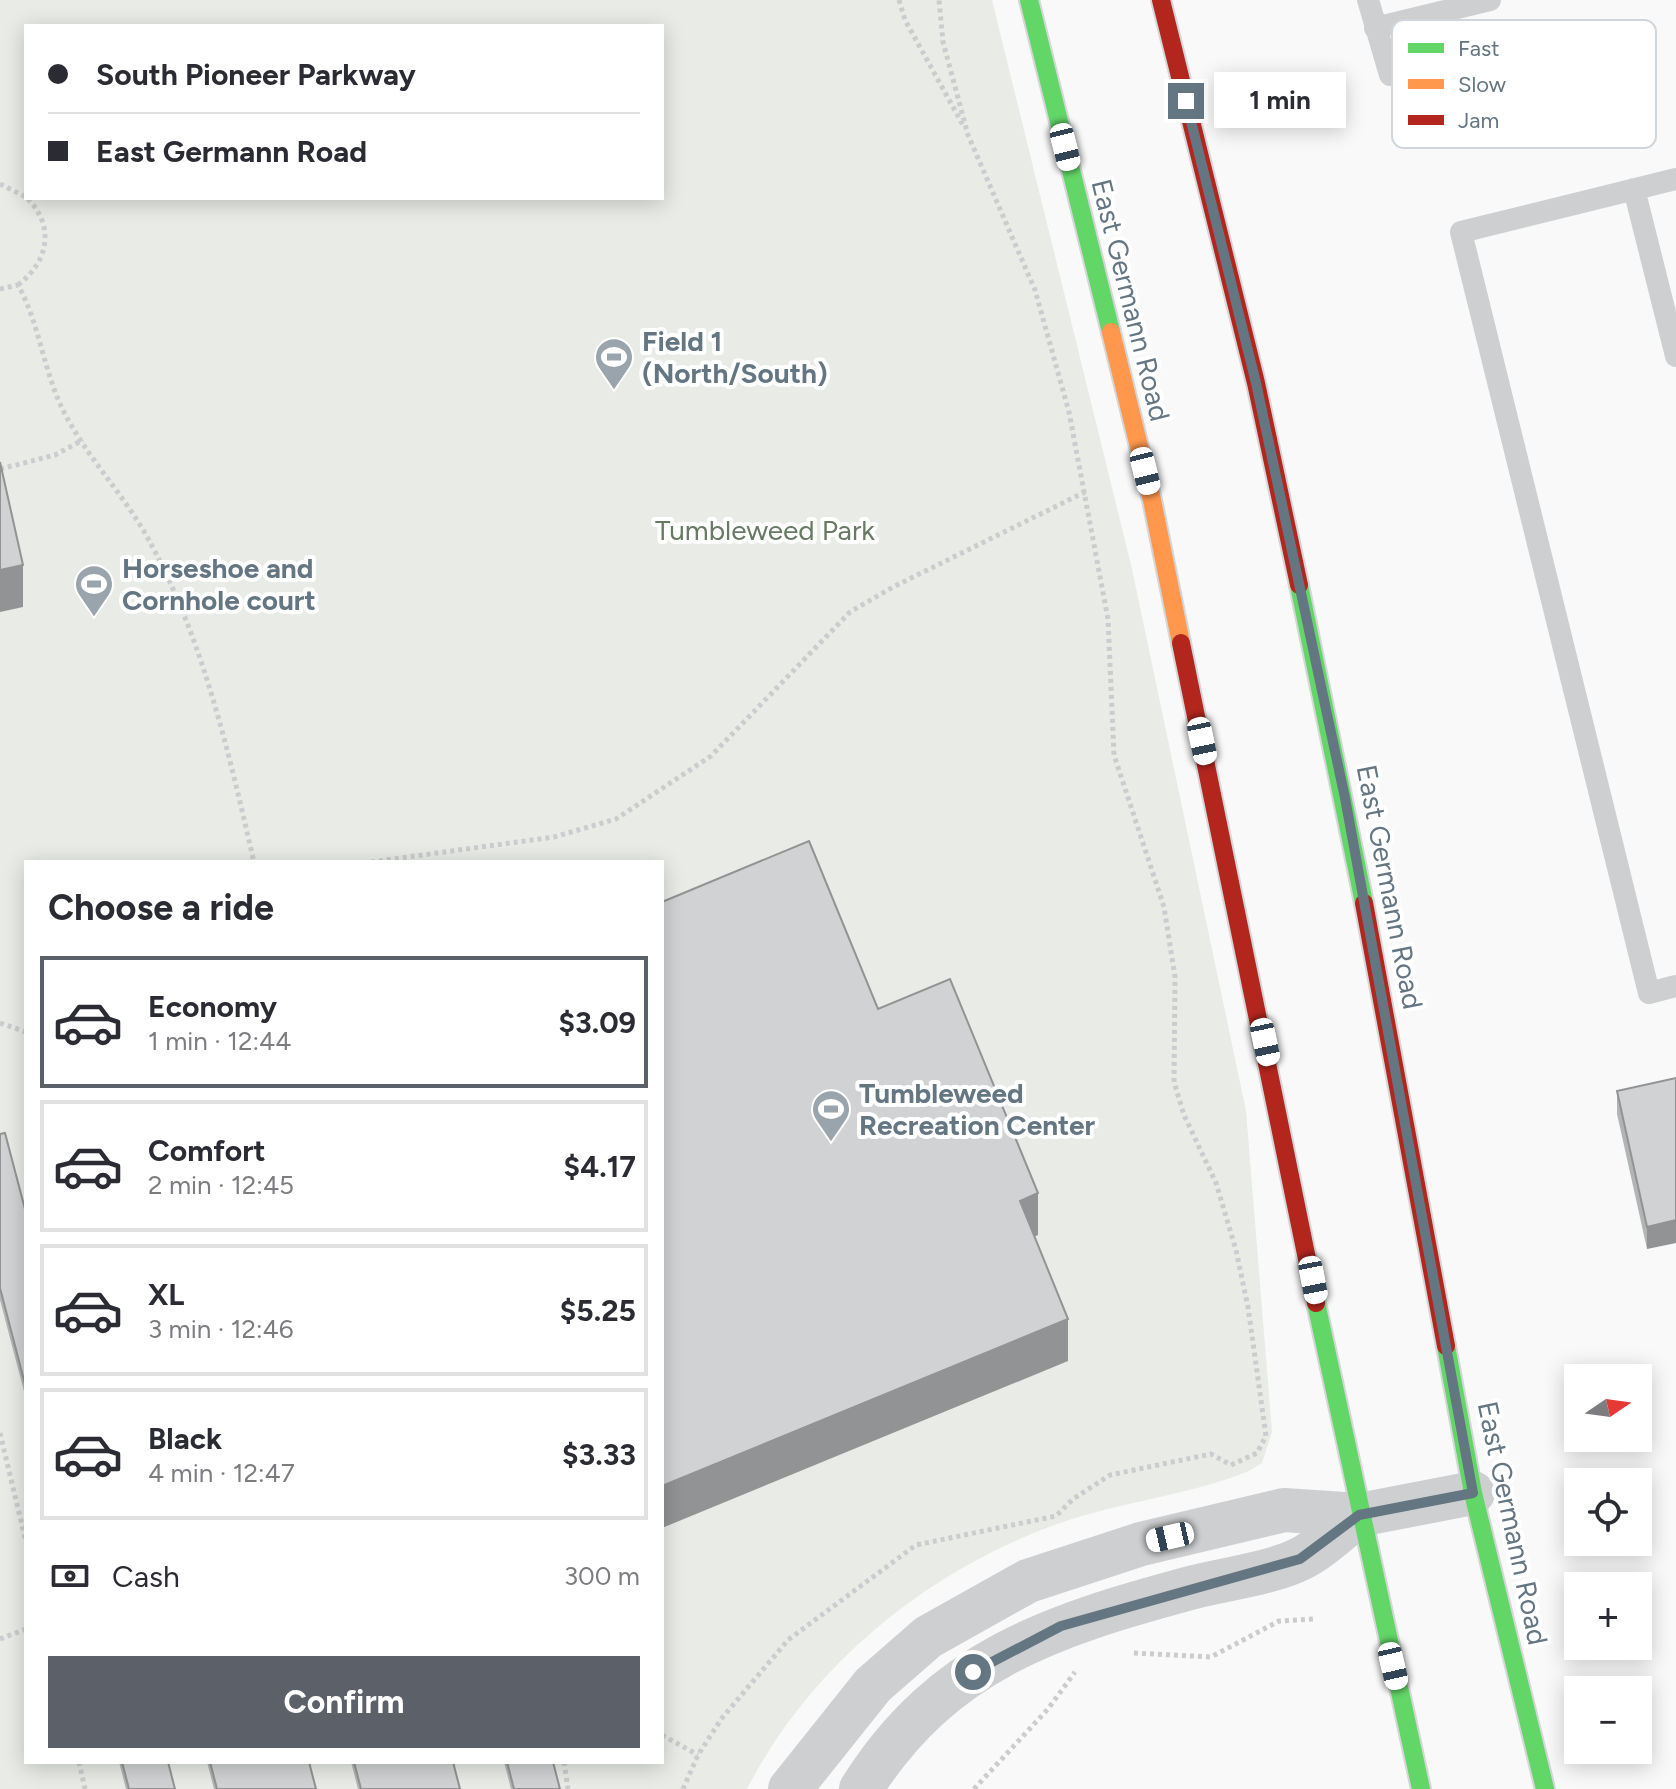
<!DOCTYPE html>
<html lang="en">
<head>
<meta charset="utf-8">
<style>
	:root { --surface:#fff; --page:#f2f2f3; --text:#2b2b33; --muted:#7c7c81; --line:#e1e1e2; --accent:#5c6169 }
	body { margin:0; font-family:Figtree,sans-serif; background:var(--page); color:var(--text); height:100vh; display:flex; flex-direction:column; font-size:30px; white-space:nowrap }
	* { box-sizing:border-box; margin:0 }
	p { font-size:26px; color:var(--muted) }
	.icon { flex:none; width:44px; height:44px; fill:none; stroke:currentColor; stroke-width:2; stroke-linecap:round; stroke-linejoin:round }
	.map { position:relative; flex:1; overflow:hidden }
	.sheet { position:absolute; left:24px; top:860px; width:640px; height:904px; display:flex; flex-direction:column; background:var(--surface); border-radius:0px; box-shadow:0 4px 20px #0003 }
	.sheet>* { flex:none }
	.hud { position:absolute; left:24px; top:24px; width:640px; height:176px; border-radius:0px; box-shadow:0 4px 20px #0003; display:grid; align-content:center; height:176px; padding:0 24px; background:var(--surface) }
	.needle { width:52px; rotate:77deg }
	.fabs { position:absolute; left:1564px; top:1364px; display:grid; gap:16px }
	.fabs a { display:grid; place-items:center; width:88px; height:88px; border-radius:0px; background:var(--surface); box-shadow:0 4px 20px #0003; font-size:40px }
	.end { position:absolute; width:36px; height:36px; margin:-18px; border:10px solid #657683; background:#fff; box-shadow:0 0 0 4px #fff }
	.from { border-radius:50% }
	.bubble { position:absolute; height:56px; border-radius:0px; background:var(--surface); box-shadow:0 4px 20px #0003; font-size:26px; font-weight:700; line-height:56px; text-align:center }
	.car { position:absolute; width:24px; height:48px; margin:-24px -12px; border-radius:10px; box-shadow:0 0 6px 2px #0007; background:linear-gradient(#fff 24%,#345 0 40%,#fff 0 76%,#345 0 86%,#fff 0) }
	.hud b { display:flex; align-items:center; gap:28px; height:76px; font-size:30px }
	.hud b+b { border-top:2px solid var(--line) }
	.hud i { width:20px; height:20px; background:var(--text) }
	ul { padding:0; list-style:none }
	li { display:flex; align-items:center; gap:24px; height:132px; margin:0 16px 12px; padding:0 8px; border:4px solid var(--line); border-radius:0px }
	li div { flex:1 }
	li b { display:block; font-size:30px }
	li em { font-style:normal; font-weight:700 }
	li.on { border-color:var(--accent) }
	li>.icon { width:72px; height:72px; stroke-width:1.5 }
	h2 { padding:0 24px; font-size:36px; line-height:96px }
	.pay { display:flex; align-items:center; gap:20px; height:88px; padding:0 24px; font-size:30px }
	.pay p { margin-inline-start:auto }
	.primary-button { display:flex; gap:16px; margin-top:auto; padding:16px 24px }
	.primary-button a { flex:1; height:92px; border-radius:0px; background:var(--accent); color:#fff; font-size:32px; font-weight:700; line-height:92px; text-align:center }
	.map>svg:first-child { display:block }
	.park { fill:#e8ebe6; fill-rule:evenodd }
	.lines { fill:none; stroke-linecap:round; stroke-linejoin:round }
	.fast-casing { stroke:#d5d6d7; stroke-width:22 }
	.slow-casing { stroke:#d5d6d7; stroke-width:22 }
	.jam-casing { stroke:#d5d6d7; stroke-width:22 }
	.path { stroke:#cbcccd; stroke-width:5; stroke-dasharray:4 4; stroke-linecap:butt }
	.lane { stroke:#cecfd0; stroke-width:22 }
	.street { stroke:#cecfd0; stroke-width:44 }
	.fast { stroke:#63d668; stroke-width:18 }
	.slow { stroke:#ff974d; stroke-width:18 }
	.jam { stroke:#b3261e; stroke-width:18 }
	.wall { fill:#b3b5b5 }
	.shaded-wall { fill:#929394 }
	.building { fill:#d0d2d3; stroke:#929394; stroke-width:2 }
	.route { stroke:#657683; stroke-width:10 }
	.labels { text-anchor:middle; stroke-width:8; stroke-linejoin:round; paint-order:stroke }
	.street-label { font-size:28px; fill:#657683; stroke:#fff }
	.poi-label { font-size:28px; font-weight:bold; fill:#657683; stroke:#fff; text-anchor:start }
	.park-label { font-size:28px; fill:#687a64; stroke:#fff }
	.key { fill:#fff; stroke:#d1d6da; stroke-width:2 }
	.key-label { font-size:22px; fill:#657683 }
</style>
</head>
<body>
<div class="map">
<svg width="1676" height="1789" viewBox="0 0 1676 1789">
	<rect width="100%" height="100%" fill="#f9f9f9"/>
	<!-- park -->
	<path class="park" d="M 0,0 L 992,0 L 1132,569 L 1246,1111 L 1272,1432 L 1262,1463 L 1249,1471 C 1185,1497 1114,1502 1049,1527 C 922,1575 809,1668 747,1789 L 0,1789 ZM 26,26 L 662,26 L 662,198 L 26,198 ZM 26,862 L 662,862 L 662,1762 L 26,1762 Z"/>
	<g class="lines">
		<defs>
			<path id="fast" d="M 1029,0 L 1111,332
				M 1299,585 L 1364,903
				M 1316,1303 L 1421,1789
				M 1446,1346 L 1473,1493 L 1545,1789"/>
			<path id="slow" d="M 1111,332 L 1152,500 L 1181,643"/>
			<path id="jam" d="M 1161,0 L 1256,383 L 1299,585
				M 1181,643 L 1316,1303
				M 1364,903 L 1446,1346"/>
		</defs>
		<!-- fast casing -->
		<use href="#fast" class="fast-casing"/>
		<!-- slow casing -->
		<use href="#slow" class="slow-casing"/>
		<!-- jam casing -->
		<use href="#jam" class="jam-casing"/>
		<!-- path -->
		<path class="path" d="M 899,0 L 905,20 L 964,127
			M 0,184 L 26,197
			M 18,285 C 48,262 56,227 27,198
			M 0,289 L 18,285 C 39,323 43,367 61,406 C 84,455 126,496 151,544 C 204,642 229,754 254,862
			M 0,469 L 55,455 L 83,440
			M 371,862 L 554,837 L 616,819 L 711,756 L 850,612 L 893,587 L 1085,492
			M 0,1023 L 26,1032
			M 0,1433 L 26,1542
			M 0,1639 L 26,1629
			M 1134,1653 L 1211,1657 L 1279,1621 L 1313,1619
			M 662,1735 L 698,1755
			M 79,1762 L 85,1789
			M 564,1762 L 568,1789
			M 683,1789 L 698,1755 L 722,1718 L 788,1640 L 916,1545 L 1056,1516 L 1073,1499 L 1110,1475 L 1211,1454 L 1231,1465 L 1257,1453 L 1266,1436 L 1248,1307 L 1236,1250 L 1216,1183 L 1184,1115 L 1174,1082 L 1175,977 L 1164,907 L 1114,755 L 1108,619 L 1069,412 L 1035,290 L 968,135 L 943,42 L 939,0
			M 974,1789 L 1048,1709 L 1075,1672"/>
		<!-- lane -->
		<path class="lane" d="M 1368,0 L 1390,75
			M 1375,28 L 1490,0
			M 1676,179 L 1461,232 L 1649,993 L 1676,986
			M 1634,189 L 1676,356"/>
		<!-- street -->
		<path class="street" d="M 790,1789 L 873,1685 L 928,1637 L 1028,1581 L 1141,1544 L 1284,1510 L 1359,1515 L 1473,1493
			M 861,1789 C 943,1659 1053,1625 1194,1587 C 1226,1579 1272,1573 1300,1559 C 1321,1549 1341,1529 1359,1515"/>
		<!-- fast -->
		<use href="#fast" class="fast"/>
		<!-- slow -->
		<use href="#slow" class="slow"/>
		<!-- jam -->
		<use href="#jam" class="jam"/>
	</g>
	<!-- wall -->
	<path class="wall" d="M 1676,1078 L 1647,1249 L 1617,1114 L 1617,1091 Z
		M 0,1134 L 26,1213 L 26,1399 L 0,1300 Z
		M 119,1762 L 168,1762 L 175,1789 L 126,1789 Z
		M 207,1762 L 309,1762 L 316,1789 L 214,1789 Z
		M 351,1762 L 453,1762 L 460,1789 L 358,1789 Z
		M 504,1762 L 553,1762 L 560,1789 L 511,1789 Z"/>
	<!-- shaded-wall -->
	<path class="shaded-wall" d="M 23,565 L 23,607 L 0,612 L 0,570 Z
		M 1038,1193 L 1038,1235 L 1020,1243 L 1020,1201 Z
		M 1676,1220 L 1676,1243 L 1647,1249 L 1647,1227 Z
		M 1068,1319 L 1068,1361 L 662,1528 L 662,1486 Z"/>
	<!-- building -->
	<path class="building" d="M 0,462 L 23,565 L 0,570 Z
		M 809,841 L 878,1009 L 950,979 L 1038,1193 L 1020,1201 L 1068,1319 L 662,1486 L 662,902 Z
		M 1676,1078 L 1676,1220 L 1647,1227 L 1617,1091 Z
		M 5,1133 L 26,1213 L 26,1388 L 0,1288 L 0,1134 Z
		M 122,1762 L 168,1762 L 175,1789 L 129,1789 Z
		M 210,1762 L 309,1762 L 316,1789 L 217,1789 Z
		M 354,1762 L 453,1762 L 460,1789 L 361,1789 Z
		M 507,1762 L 553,1762 L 560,1789 L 514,1789 Z"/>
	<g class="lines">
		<!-- route -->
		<path class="route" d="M 973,1672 L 1061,1626 L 1300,1559 L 1359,1515 L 1473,1493 L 1345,798 L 1256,383 L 1186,101"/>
	</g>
	<!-- icons -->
	<defs>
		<symbol id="stadium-pin" viewBox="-11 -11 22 30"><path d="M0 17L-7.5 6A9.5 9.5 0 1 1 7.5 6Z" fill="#99a4ac" stroke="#fff"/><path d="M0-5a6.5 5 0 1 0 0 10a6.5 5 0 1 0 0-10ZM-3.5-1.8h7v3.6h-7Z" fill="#fff"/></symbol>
	</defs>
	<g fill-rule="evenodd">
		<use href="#stadium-pin" x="592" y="335" width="44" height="60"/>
		<use href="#stadium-pin" x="72" y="562" width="44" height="60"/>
		<use href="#stadium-pin" x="809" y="1087" width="44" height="60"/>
	</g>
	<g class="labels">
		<!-- street labels -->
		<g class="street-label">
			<text transform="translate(1131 300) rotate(76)" y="10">East Germann Road</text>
			<text transform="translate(1390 887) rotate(79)" y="10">East Germann Road</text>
			<text transform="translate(1513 1523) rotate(78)" y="10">East Germann Road</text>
		</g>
		<!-- poi labels -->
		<g class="poi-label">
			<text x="642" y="351">Field 1<tspan x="642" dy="32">(North/South)</tspan></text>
			<text x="122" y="578">Horseshoe and<tspan x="122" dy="32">Cornhole court</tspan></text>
			<text x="859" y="1103">Tumbleweed<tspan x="859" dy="32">Recreation Center</tspan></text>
		</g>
		<!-- park labels -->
		<g class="park-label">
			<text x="765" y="540">Tumbleweed Park</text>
		</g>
	</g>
	<!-- legend -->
	<rect x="1392" y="20" width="264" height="128" rx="12" class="key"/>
	<rect x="1408" y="43" width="36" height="10" fill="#63d668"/>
	<rect x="1408" y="79" width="36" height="10" fill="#ff974d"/>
	<rect x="1408" y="115" width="36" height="10" fill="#b3261e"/>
	<g class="key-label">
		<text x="1458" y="56">Fast</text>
		<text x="1458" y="92">Slow</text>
		<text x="1458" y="128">Jam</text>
	</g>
</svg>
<div class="fabs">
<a><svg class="needle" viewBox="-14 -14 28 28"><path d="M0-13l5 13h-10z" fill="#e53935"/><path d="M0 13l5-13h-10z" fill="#7c7c81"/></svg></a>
<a><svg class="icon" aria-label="locate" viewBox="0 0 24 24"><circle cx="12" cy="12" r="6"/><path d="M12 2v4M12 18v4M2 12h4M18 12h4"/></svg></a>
<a>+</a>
<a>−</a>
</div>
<i class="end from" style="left:973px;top:1672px"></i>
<i class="end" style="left:1186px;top:101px"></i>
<div class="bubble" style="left:1214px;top:72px;width:132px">1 min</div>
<i class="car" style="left:1065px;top:147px;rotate:166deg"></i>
<i class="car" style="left:1145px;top:471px;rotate:166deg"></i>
<i class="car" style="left:1202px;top:741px;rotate:168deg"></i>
<i class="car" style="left:1265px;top:1042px;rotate:168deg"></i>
<i class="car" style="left:1313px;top:1280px;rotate:169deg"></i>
<i class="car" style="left:1170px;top:1537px;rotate:257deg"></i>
<i class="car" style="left:1393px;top:1666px;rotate:167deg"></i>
<div class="hud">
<b><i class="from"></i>South Pioneer Parkway</b>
<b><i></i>East Germann Road</b>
</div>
<section class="sheet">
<h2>Choose a ride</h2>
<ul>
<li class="on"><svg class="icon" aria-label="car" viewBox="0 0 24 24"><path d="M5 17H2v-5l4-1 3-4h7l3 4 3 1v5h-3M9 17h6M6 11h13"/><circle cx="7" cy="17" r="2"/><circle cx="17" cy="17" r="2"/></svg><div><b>Economy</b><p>1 min · 12:44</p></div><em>$3.09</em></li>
<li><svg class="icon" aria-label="car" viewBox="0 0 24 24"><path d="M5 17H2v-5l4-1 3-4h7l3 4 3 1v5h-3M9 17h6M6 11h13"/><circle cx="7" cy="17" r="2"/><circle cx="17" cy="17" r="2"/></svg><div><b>Comfort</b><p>2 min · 12:45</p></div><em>$4.17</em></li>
<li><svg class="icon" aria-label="car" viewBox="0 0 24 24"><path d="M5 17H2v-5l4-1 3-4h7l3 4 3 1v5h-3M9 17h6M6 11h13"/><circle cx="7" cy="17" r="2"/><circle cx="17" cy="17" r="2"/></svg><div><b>XL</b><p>3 min · 12:46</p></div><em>$5.25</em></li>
<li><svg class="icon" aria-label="car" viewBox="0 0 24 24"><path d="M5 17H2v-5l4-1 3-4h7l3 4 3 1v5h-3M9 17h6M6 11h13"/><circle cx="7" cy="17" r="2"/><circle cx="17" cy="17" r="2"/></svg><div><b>Black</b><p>4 min · 12:47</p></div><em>$3.33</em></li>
</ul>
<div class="pay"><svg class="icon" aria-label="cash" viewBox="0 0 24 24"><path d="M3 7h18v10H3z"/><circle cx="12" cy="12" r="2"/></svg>Cash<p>300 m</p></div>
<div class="primary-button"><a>Confirm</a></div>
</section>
</div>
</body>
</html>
